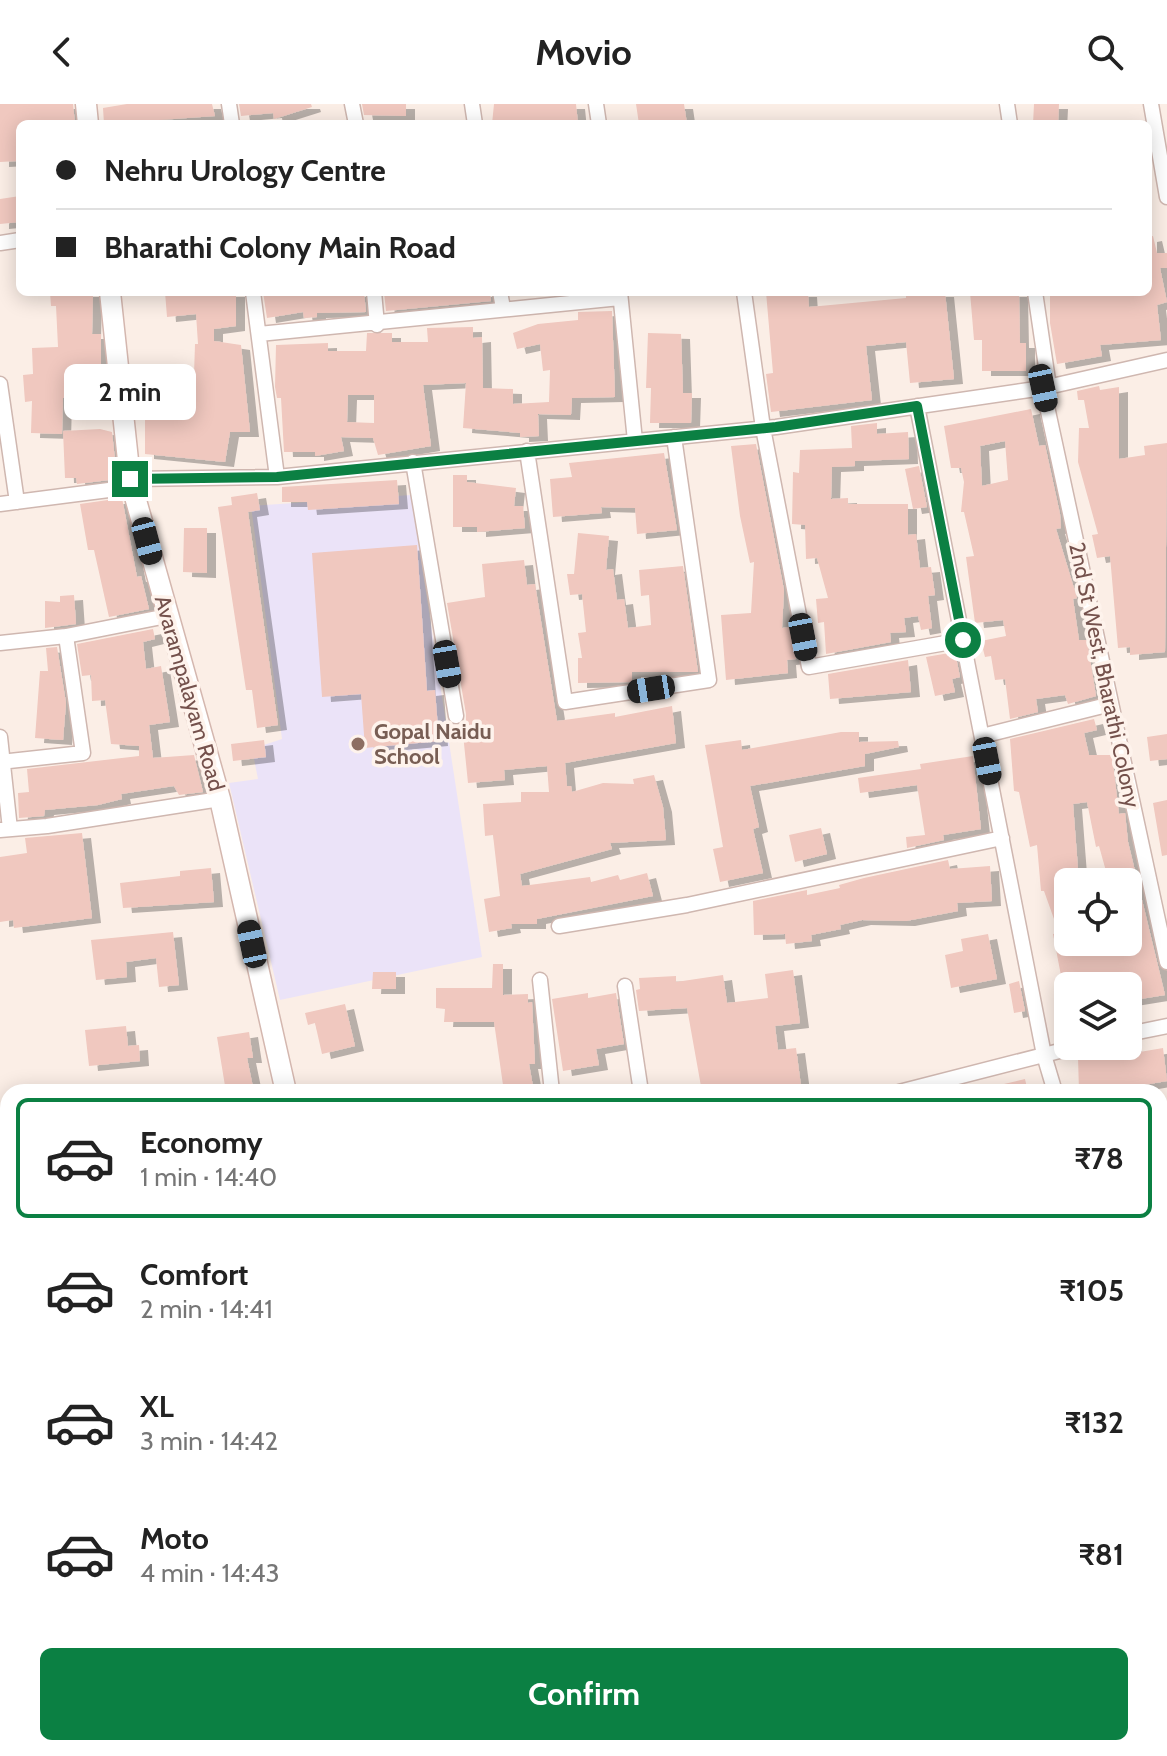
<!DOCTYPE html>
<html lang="en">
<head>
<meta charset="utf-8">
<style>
	:root { --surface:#fff; --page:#f2f2f2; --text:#222; --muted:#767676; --line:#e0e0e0; --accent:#0b8043 }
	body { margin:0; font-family:Cabin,sans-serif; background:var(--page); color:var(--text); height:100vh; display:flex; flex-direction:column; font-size:30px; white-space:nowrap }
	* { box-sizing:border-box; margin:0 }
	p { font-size:26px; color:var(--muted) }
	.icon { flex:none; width:44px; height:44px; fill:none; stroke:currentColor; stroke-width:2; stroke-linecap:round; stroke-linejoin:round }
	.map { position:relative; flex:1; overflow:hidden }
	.side { position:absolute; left:0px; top:980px; width:1168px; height:672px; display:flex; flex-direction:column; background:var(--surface); border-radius:24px 24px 0 0; box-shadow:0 4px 20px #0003 }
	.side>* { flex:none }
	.banner { position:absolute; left:16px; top:16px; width:1136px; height:176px; border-radius:12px; box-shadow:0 4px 20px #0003; display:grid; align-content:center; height:176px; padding:0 40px; background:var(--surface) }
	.tools { position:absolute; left:1054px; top:764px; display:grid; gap:16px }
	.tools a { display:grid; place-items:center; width:88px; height:88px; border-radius:12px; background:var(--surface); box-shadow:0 4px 20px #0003; font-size:40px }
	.end { position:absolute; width:36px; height:36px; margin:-18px; border:10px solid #0b8043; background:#fff; box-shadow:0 0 0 4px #fff }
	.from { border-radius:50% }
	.bubble { position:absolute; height:56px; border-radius:12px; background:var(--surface); box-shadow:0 4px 20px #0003; font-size:26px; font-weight:700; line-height:56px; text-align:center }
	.car { position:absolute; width:24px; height:48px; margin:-24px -12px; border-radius:10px; box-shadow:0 0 6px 2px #0007; background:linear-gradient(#222 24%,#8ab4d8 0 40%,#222 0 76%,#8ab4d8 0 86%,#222 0) }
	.banner b { display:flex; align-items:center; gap:28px; height:76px; font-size:30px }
	.banner b+b { border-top:2px solid var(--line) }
	.banner i { width:20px; height:20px; background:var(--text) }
	ul { padding:14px 0 0; list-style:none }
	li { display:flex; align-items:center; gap:24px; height:120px; margin:0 16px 12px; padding:0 24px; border:4px solid transparent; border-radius:12px }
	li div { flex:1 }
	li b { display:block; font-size:30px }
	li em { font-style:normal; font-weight:700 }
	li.selected { border-color:var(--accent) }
	li>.icon { width:72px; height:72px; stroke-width:1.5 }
	.button { display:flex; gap:16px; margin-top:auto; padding:16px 40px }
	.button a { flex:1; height:92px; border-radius:12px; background:var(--accent); color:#fff; font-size:32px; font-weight:700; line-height:92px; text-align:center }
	header { display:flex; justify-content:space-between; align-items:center; height:104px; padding:0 40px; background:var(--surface); font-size:36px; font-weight:700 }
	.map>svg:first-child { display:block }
	.education { fill:#ebe3f8 }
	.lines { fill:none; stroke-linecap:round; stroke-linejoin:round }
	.stream { stroke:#a2d5d2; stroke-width:5 }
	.building { fill:#f0c8bf; fill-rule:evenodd; filter:url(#shadow) }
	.street-casing { stroke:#cfb7b0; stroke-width:17 }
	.secondary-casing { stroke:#d4b7af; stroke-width:23 }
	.street { stroke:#fff; stroke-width:14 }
	.secondary { stroke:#fff; stroke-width:20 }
	.route { stroke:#0b8043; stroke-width:10 }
	.education-dot { fill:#8d6e63; stroke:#fef3ec; stroke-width:3 }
	.labels { text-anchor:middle; stroke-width:7; stroke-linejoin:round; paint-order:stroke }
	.street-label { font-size:22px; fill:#74514c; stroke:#fef3ec }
	.education-label { font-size:22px; font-weight:bold; fill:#785e54; stroke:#fef3ec; text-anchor:start }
</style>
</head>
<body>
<header><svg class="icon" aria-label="back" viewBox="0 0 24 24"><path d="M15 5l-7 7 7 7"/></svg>Movio<svg class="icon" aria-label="search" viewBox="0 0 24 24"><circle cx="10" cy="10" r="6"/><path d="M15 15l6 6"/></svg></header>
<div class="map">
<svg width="1167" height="1652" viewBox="0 0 1167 1652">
	<defs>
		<filter id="shadow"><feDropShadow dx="9" dy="5" stdDeviation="0" flood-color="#0004"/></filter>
	</defs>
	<rect width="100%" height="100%" fill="#fbeee6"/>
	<!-- education -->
	<path class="education" d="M 411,391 L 482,853 L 280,896 L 229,679 L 258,675 L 252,645 L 282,635 L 251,402 Z"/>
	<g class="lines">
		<!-- stream -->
		<path class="stream" d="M 1160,1008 L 1167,1007
			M 309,1652 L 318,1644"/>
	</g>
	<!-- building -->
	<path class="building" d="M 0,0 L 73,0 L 75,20 L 20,20 L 18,57 L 0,58 Z
		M 212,0 L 215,12 L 104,20 L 103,4 L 127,0 Z
		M 239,0 L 311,0 L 312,3 L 274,15 L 273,9 L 241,12 Z
		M 362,0 L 406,0 L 406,12 L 364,11 Z
		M 494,0 L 576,0 L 578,20 L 492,20 Z
		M 636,0 L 684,0 L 687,20 L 639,20 Z
		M 1034,0 L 1059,0 L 1058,20 L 1033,20 Z
		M 20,92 L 20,118 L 0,120 L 0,95 Z
		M 1153,132 L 1157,149 L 1167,149 L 1167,164 L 1160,164 L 1167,198 L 1157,201 L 1161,236 L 1100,241 L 1102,252 L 1057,260 L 1050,219 L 1050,188 L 1148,188 L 1148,133 Z
		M 50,188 L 93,188 L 92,230 L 101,230 L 101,273 L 91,272 L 93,292 L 63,294 L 62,330 L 31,329 L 32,297 L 25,298 L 23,271 L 33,270 L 32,244 L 58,243 L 56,202 L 51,202 Z
		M 165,188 L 236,188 L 236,222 L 214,225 L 214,237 L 241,241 L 250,328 L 230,328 L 225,358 L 145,350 L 145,306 L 154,307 L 155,298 L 193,301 L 195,240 L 198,240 L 196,210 L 167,213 Z
		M 263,188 L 364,188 L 366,208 L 317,209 L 317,213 L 304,214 L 303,208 L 267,214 Z
		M 384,188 L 490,188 L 491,197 L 386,207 Z
		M 766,188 L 808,188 L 809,203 L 906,194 L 906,188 L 945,188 L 954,275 L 910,279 L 906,238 L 866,242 L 872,296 L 771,308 L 766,270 L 773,269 Z
		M 970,188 L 1019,188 L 1020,239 L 1026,239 L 1026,267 L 982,267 L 982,236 L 974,236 Z
		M 612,207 L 615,293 L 572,294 L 571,311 L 538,310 L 539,332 L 520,333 L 520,329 L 463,324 L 466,279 L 423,281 L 431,342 L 378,351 L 373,334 L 341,333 L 344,347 L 315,352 L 315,348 L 284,348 L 281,294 L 277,294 L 275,283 L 276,241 L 328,239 L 328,247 L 366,247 L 367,229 L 392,229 L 392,238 L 428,238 L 427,224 L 473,223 L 473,234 L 482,233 L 483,284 L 513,285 L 513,300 L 549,298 L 550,266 L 543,267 L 540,240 L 517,245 L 513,229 L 538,220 L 578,216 L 578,208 ZM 348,291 L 374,291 L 374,319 L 347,318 Z
		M 648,229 L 681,230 L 683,289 L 692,289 L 691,319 L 650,319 L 651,284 L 646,284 Z
		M 1099,282 L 1100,286 L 1119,283 L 1119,355 L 1145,351 L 1144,342 L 1167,339 L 1165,548 L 1130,551 L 1130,543 L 1118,544 L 1110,452 L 1097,454 L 1092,431 L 1098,430 L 1078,358 L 1079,324 L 1089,324 L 1084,296 L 1078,296 L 1077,287 Z
		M 1031,305 L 1039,342 L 1045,341 L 1060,410 L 1061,424 L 1056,425 L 1077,494 L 1073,495 L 1079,536 L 1087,536 L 1096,592 L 1068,600 L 1065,591 L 1036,595 L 1038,608 L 1010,615 L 1005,575 L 995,576 L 991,552 L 985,553 L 981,537 L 1006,532 L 1003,516 L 975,519 L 966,453 L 974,452 L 964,408 L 961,408 L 964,378 L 961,364 L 951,364 L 944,322 ZM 1005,337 L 1008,376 L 982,382 L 980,342 Z
		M 877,319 L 877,330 L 908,328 L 909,355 L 855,357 L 855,362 L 832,363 L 831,395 L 848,394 L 848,400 L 908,400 L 908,431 L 916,430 L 920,464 L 931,463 L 935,491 L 928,492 L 932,524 L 921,526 L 918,512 L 904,514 L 906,528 L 890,529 L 891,538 L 826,550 L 824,518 L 818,519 L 816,495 L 828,494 L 817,454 L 806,455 L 805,421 L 792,420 L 793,368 L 799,369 L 800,346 L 852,344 L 851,322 Z
		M 100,325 L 112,328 L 117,375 L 77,380 L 76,374 L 65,374 L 63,327 Z
		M 756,340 L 784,486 L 782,524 L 791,523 L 796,555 L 787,556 L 788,569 L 726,576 L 721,511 L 751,509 L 754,458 L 750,459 L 740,412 L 731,342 Z
		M 664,349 L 677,426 L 637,430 L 635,404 L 601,403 L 602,409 L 553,413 L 550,375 L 572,373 L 569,359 Z
		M 919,362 L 927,403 L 913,405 L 905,365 Z
		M 453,371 L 467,371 L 467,378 L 516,384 L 514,402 L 523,402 L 525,424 L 477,428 L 477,423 L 453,423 Z
		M 397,376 L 399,400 L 308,406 L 307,398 L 282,398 L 282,383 Z
		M 257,389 L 260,406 L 248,408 L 278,621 L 257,624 L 252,586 L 246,586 L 218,403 L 232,401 L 231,393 Z
		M 122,394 L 137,473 L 141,472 L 149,505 L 109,513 L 94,446 L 88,446 L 80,400 Z
		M 184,424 L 207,424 L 207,469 L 183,468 Z
		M 578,429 L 609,432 L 606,466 L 613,465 L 617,496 L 624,495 L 628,524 L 651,521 L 649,491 L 641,492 L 639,466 L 683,462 L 698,568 L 632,568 L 632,578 L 578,579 L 578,554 L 582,554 L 578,529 L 586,528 L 582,490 L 570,491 L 567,470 L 574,470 Z
		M 417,441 L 427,587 L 435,586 L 439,637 L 365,644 L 361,590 L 322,593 L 312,449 Z
		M 524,456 L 527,481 L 535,480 L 557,617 L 615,609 L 615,613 L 672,602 L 676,639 L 565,659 L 567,682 L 571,682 L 572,688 L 603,679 L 634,680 L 633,675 L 654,671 L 663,703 L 666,736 L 610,739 L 612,745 L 520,770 L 522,782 L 590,773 L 591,778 L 618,771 L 620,776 L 647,769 L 653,792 L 537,815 L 537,820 L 511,820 L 512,824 L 489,828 L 484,795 L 500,792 L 493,731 L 485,732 L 483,700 L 521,698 L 521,688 L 549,688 L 547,662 L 504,666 L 505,676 L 468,679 L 462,620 L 466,619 L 466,610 L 447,499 L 485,493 L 482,460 Z
		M 74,491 L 76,520 L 45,524 L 45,497 L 60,498 L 60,492 Z
		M 153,525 L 155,535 L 143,538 L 146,565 L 161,562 L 170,618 L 149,621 L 153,654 L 194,651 L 203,688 L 179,691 L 174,682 L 121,690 L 122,695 L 98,701 L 45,706 L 44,712 L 19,714 L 18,689 L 29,688 L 27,665 L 139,652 L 139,642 L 111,640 L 105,596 L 92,597 L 91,571 L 82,572 L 77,540 Z
		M 57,543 L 66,599 L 63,636 L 35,634 L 40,567 L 48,567 L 46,544 Z
		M 955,548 L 960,573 L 952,575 L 955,588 L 935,592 L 926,553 Z
		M 908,556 L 911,588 L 830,595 L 828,570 Z
		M 1094,615 L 1097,626 L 1084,629 L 1089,651 L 1112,651 L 1119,710 L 1125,709 L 1128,738 L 1165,891 L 1128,897 L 1128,882 L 1113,879 L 1063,882 L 1053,830 L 1059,829 L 1044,787 L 1041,787 L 1037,741 L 1030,743 L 1019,688 L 1014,687 L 1010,635 ZM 1087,698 L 1096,743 L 1099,742 L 1109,778 L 1128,778 L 1128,838 L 1068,838 L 1068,778 L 1079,778 L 1073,700 Z
		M 841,628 L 859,628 L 859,638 L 898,637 L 899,643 L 865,650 L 865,662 L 750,682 L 759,723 L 753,725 L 763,769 L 720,778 L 713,745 L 723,743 L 705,641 L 741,636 L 742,646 Z
		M 1167,630 L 1167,655 L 1150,657 L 1147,633 Z
		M 264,636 L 266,653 L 233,657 L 231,640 Z
		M 973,652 L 981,725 L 943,731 L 944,736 L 907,744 L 906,733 L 925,731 L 917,681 L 860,689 L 858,674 L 921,665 L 920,660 Z
		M 1167,696 L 1167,751 L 1162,752 L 1153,699 Z
		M 821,724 L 827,750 L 795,758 L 789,731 Z
		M 82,729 L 92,814 L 14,824 L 13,816 L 0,818 L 0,753 L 27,749 L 25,734 Z
		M 948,756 L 950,765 L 990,762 L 992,797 L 957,799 L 958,807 L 906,817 L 862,816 L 840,821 L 841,825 L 811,831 L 812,837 L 786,840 L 785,830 L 754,831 L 753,797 L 807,786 L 807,791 L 840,784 L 839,781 L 864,774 Z
		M 211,764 L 214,798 L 123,804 L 120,779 L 180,772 L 180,767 Z
		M 173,828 L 179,881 L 159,883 L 156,854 L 126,858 L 127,873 L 96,876 L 91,836 Z
		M 988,830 L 997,875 L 951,884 L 945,851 L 963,847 L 961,835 Z
		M 493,860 L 503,860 L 503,891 L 528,890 L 528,899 L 532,898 L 535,960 L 529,960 L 534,988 L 504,988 L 494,918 L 444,918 L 445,905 L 436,904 L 436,884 L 492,884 Z
		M 793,866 L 800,919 L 775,922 L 778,946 L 796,944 L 801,982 L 755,988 L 702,988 L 687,904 L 639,907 L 636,886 L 640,885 L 639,874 L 676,872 L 676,878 L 723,871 L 727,899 L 768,894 L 765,870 Z
		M 373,868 L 396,868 L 396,885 L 372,885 Z
		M 1019,877 L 1025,907 L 1014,909 L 1009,880 Z
		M 588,889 L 588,894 L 616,889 L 624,940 L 596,945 L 599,961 L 563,967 L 552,895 Z
		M 345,900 L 355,942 L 322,950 L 315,919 L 308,921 L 305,909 Z
		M 126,922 L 128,942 L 139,941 L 140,957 L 89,962 L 85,926 Z
		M 249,928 L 253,954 L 247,954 L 254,988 L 226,988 L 217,933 Z
		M 1110,942 L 1133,942 L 1134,949 L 1163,944 L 1167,977 L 1138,982 L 1139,988 L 1079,988 L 1078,953 L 1088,945 Z
		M 1025,975 L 1028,988 L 991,988 L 991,983 Z"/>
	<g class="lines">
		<defs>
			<path id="street" d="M 229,0 L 232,20
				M 352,0 L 356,20
				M 472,0 L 475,20
				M 596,0 L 599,20
				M 1007,0 L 1010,20
				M 1151,0 L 1167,93
				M 0,139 L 20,136
				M 253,188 L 277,373
				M 374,188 L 377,221
				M 500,188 L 503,204
				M 620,188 L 635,337
				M 744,188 L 763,324 L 809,563 L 963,536
				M 1035,188 L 1049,283
				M 259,230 L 620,194
				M 0,280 L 17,398
				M 1043,284 L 1167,858
				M 917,302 L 1044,951 L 1055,988
				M 527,347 L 565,598 L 709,576 L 674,333
				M 413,358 L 456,612
				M 130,375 L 277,373 L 776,323 L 1043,284 L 1167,256
				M 0,400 L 132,383
				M 0,539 L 66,532 L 167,512
				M 982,632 L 1111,600
				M 0,633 L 10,725
				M 0,658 L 83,649 L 66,532
				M 0,726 L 47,722 L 220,695
				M 559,822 L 687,801 L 1002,734
				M 540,876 L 552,988
				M 625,882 L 641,988
				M 1128,930 L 1167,922
				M 899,988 L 1079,942
				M 0,1588 L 8,1586
				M 173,1644 L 175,1652
				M 906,1644 L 909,1652
				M 985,1644 L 987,1652
				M 51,1652 L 86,1644
				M 505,1652 L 507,1644"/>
			<path id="secondary" d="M 86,0 L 88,20
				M 110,188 L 130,375 L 220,695 L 286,988
				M 553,1644 L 556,1652"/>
		</defs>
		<!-- street casing -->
		<use href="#street" class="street-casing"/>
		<!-- secondary casing -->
		<use href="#secondary" class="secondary-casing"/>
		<!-- street -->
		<use href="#street" class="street"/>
		<!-- secondary -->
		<use href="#secondary" class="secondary"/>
	</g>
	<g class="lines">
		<!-- route -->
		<path class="route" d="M 130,375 L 277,373 L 776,323 L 917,302 L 963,536"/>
	</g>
	<!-- markers -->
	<circle class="education-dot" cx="358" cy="640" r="8"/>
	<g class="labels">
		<!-- street labels -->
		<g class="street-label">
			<text transform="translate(1105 571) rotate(78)" y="8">2nd St West, Bharathi Colony</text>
			<text transform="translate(190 589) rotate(74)" y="8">Avarampalayam Road</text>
		</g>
		<!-- education labels -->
		<g class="education-label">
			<text x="374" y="635">Gopal Naidu<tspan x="374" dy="25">School</tspan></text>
		</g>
	</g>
</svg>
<div class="tools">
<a><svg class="icon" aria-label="locate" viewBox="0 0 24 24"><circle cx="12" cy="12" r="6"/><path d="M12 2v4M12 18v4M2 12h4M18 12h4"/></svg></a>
<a><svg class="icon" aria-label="layers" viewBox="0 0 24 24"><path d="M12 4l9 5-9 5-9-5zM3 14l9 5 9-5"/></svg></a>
</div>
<i class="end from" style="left:963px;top:536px"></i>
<i class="end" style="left:130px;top:375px"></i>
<div class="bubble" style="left:64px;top:260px;width:132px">2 min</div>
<i class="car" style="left:1043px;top:284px;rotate:168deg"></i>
<i class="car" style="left:147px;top:437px;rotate:165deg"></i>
<i class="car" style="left:803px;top:533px;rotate:169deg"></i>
<i class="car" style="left:447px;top:560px;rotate:170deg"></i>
<i class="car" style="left:651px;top:585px;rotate:261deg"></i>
<i class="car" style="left:987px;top:657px;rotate:169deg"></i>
<i class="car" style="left:252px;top:840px;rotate:348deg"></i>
<div class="banner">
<b><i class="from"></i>Nehru Urology Centre</b>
<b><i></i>Bharathi Colony Main Road</b>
</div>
<section class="side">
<ul>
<li class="selected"><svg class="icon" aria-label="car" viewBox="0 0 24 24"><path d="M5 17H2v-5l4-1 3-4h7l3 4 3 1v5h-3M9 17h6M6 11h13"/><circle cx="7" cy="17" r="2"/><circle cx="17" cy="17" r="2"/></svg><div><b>Economy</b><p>1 min · 14:40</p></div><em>₹78</em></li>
<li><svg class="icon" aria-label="car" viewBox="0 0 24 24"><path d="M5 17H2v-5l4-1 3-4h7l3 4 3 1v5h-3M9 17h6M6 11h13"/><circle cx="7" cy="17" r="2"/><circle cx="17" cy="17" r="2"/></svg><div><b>Comfort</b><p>2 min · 14:41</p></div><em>₹105</em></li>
<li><svg class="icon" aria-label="car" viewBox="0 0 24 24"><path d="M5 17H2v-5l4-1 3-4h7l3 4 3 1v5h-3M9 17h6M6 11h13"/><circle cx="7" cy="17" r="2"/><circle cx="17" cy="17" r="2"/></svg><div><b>XL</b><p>3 min · 14:42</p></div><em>₹132</em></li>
<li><svg class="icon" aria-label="car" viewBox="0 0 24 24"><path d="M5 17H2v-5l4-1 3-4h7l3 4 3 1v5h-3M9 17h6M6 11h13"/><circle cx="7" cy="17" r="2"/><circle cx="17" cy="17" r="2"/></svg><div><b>Moto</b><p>4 min · 14:43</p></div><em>₹81</em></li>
</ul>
<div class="button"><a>Confirm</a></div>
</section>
</div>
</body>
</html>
